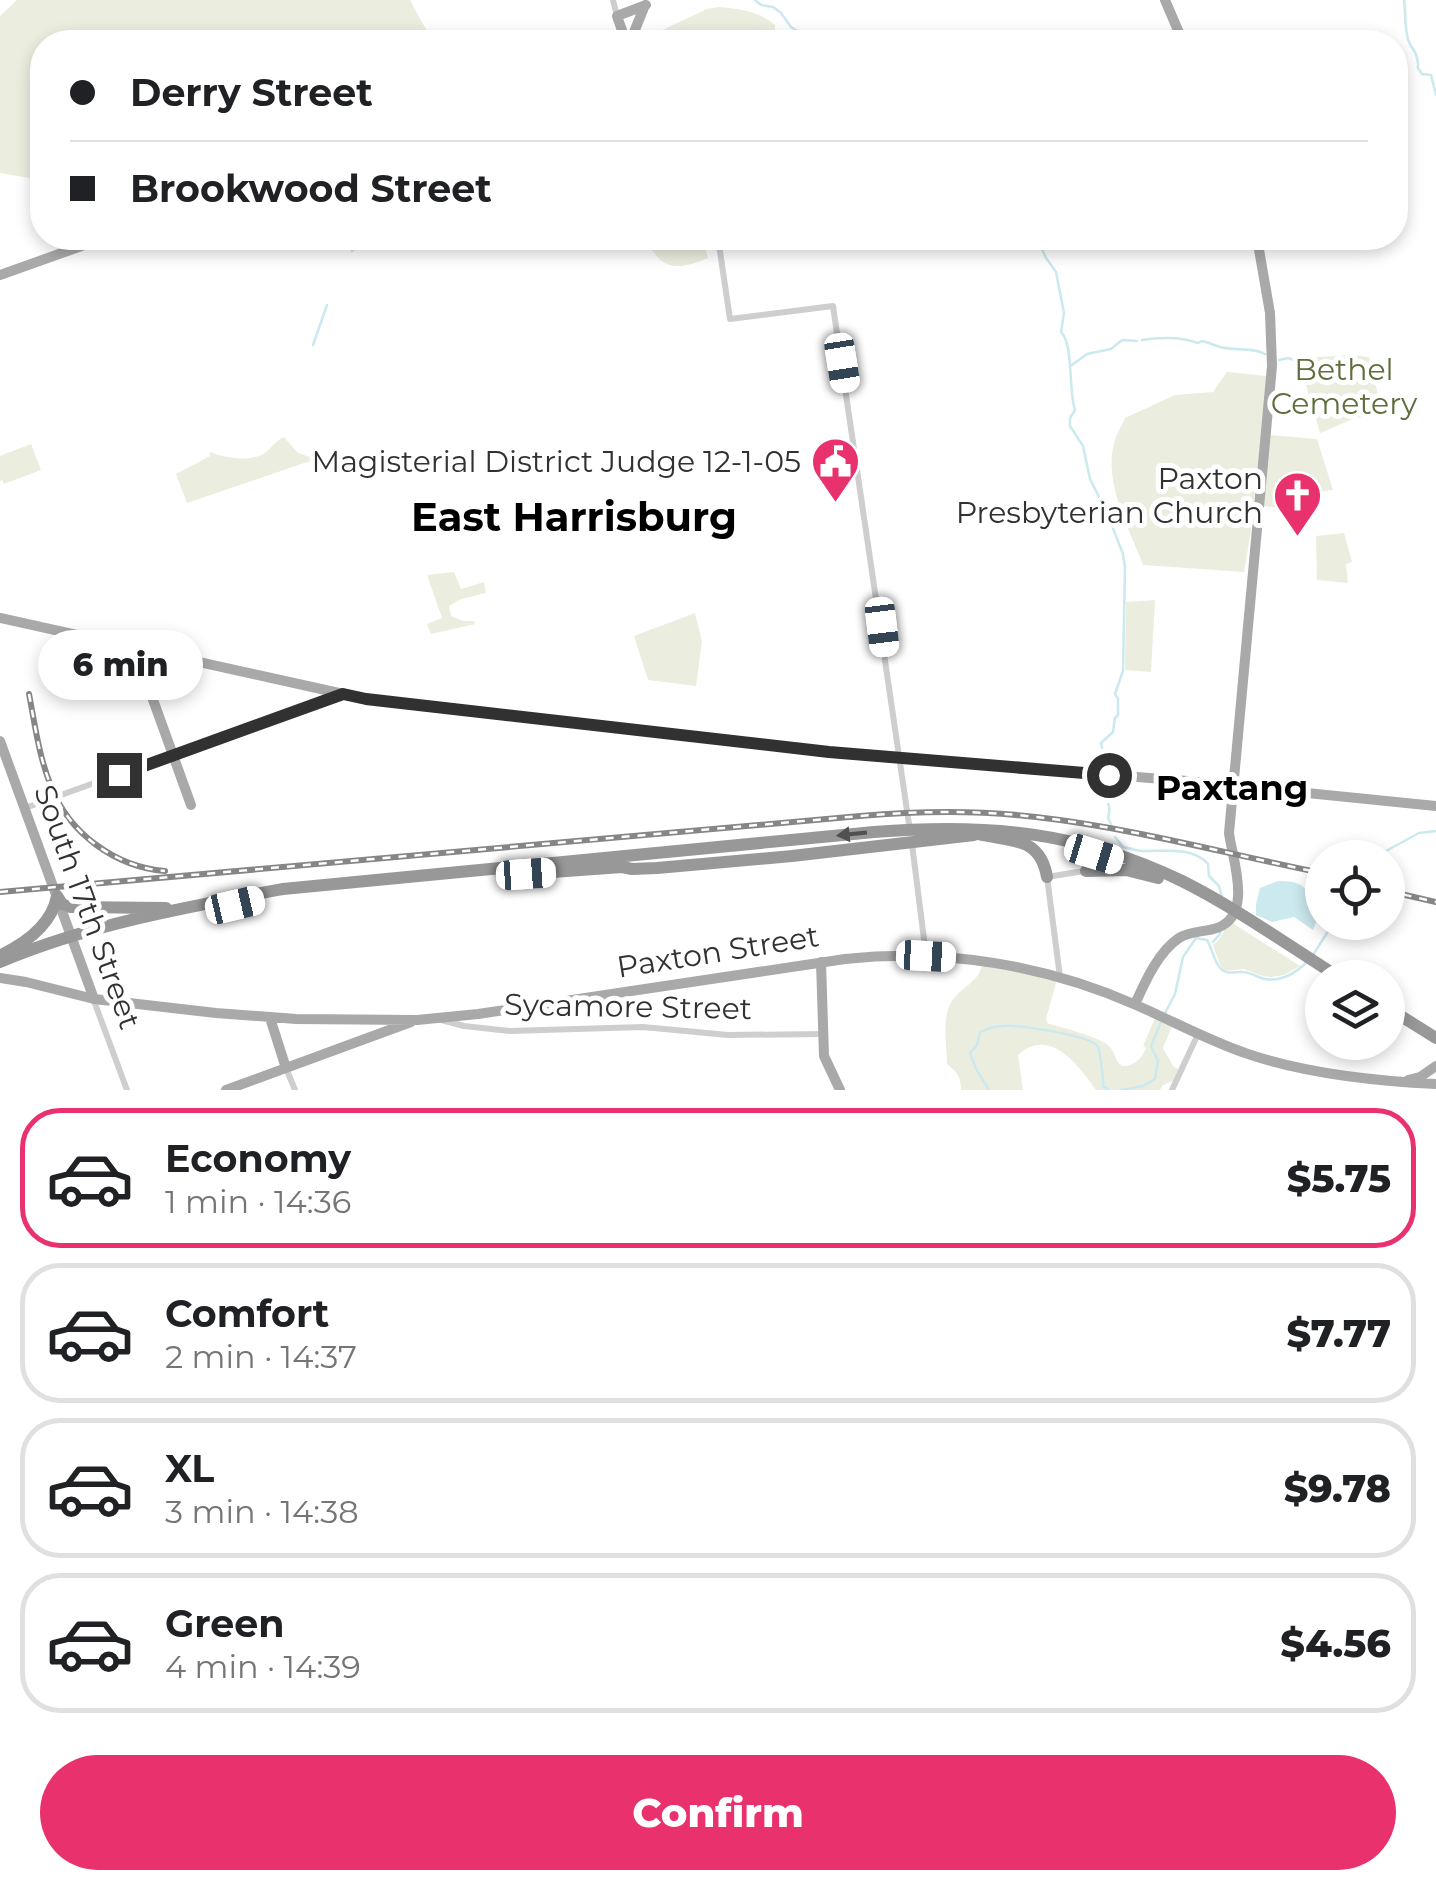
<!DOCTYPE html>
<html lang="en">
<head>
<meta charset="utf-8">
<style>
	:root { --surface:#fff; --page:#f2f2f2; --text:#202124; --muted:#757577; --line:#e0e0e0; --accent:#e9326d }
	body { margin:0; font-family:Montserrat,sans-serif; background:var(--page); color:var(--text); height:100vh; display:flex; flex-direction:column; font-size:38px; white-space:nowrap }
	* { box-sizing:border-box; margin:0 }
	p { font-size:32px; color:var(--muted) }
	.icon { flex:none; width:55px; height:55px; fill:none; stroke:currentColor; stroke-width:2; stroke-linecap:round; stroke-linejoin:round }
	.map { position:relative; height:1090px; overflow:hidden }
	.sheet { display:flex; flex-direction:column; background:var(--surface); flex:1 }
	.sheet>* { flex:none }
	.hud { position:absolute; left:30px; top:30px; width:1378px; height:220px; border-radius:40px; box-shadow:0 5px 15px #0003; display:grid; align-content:center; height:220px; padding:0 40px; background:var(--surface) }
	.fabs { position:absolute; left:1305px; top:840px; display:grid; gap:20px }
	.fabs a { display:grid; place-items:center; width:100px; height:100px; border-radius:50%; background:var(--surface); box-shadow:0 5px 15px #0003; font-size:50px }
	.end { position:absolute; width:45px; height:45px; margin:-22px; border:12px solid #313131; background:#fff; box-shadow:0 0 0 5px #fff }
	.from { border-radius:50% }
	.bubble { position:absolute; height:70px; border-radius:35px; background:var(--surface); box-shadow:0 5px 15px #0003; font-size:32px; font-weight:800; line-height:70px; text-align:center }
	.car { position:absolute; width:30px; height:60px; margin:-30px -15px; border-radius:12px; box-shadow:0 0 8px 2px #0007; background:linear-gradient(#fff 24%,#345 0 40%,#fff 0 76%,#345 0 86%,#fff 0) }
	.hud b { display:flex; align-items:center; gap:35px; height:95px; font-size:38px }
	.hud b+b { border-top:2px solid var(--line) }
	.hud i { width:25px; height:25px; background:var(--text) }
	ul { padding:18px 0 0; list-style:none }
	li { display:flex; align-items:center; gap:30px; height:140px; margin:0 20px 15px; padding:0 20px; border:5px solid var(--line); border-radius:40px }
	li div { flex:1 }
	li b { display:block; font-size:38px }
	li em { font-style:normal; font-weight:800 }
	li.active { border-color:var(--accent) }
	li>.icon { width:90px; height:90px; stroke-width:1.5 }
	.cta { display:flex; gap:20px; margin-top:auto; padding:20px 40px }
	.cta a { flex:1; height:115px; border-radius:60px; background:var(--accent); color:#fff; font-size:40px; font-weight:800; line-height:115px; text-align:center }
	.map>svg:first-child { display:block }
	.green { fill:#ebeedf }
	.water { fill:#cbe9ee }
	.lines { fill:none; stroke-linecap:round; stroke-linejoin:round }
	.stream { stroke:#cbe9ee; stroke-width:2.5 }
	.minor { stroke:#cecece; stroke-width:6 }
	.major { stroke:#a9a9a9; stroke-width:10 }
	.highway { stroke:#989898; stroke-width:12 }
	.rail-casing { stroke:#868686; stroke-width:6 }
	.rail { stroke:#fff; stroke-width:2.5; stroke-dasharray:8; stroke-linecap:butt }
	.oneway { fill:#505050 }
	.route { stroke:#313131; stroke-width:12 }
	.labels { text-anchor:middle; stroke-width:10; stroke-linejoin:round; paint-order:stroke }
	.park-label { font-size:30px; fill:#606e3d; stroke:#fff }
	.poi-label { font-size:30px; fill:#313131; stroke:#fff; text-anchor:end }
	.street-label { font-size:30px; fill:#313131; stroke:#fff }
	.quarter-label { font-size:35px; font-weight:bold; fill:#000; stroke:#fff }
	.district-label { font-size:40px; font-weight:bold; fill:#000; stroke:#fff }
</style>
</head>
<body>
<div class="map">
<svg width="1436" height="1090" viewBox="0 0 1436 1090">
	<rect width="100%" height="100%" fill="#fff"/>
	<!-- green -->
	<path class="green" d="M 17,0 L 410,0 L 433,42 L 42,42 L 42,180 L 0,173 L 0,16 Z
		M 719,7 C 741,9 758,11 775,25 L 775,42 L 642,42 L 641,40 L 707,9 Z
		M 646,238 L 702,238 L 708,258 C 677,271 660,271 646,238 Z
		M 1353,355 L 1369,357 L 1382,411 L 1353,419 L 1320,433 L 1298,358 Z
		M 1227,372 L 1267,376 L 1251,531 L 1244,572 L 1143,565 C 1129,528 1102,480 1115,440 C 1117,433 1122,425 1125,418 L 1175,395 L 1213,392 Z
		M 1269,435 L 1317,439 L 1333,490 L 1295,494 L 1291,509 L 1262,506 Z
		M 284,437 L 298,453 L 316,459 L 187,503 L 176,474 L 210,456 L 210,452 C 225,458 251,463 266,452 C 273,447 275,441 284,437 Z
		M 31,444 L 41,470 L 4,484 L 2,480 L 0,481 L 0,456 Z
		M 1344,533 L 1352,562 L 1346,564 L 1348,583 L 1317,580 L 1316,536 Z
		M 454,572 L 461,589 L 484,582 L 486,593 L 461,599 L 449,606 L 451,616 L 463,621 L 474,621 L 475,624 L 431,634 L 427,624 L 442,618 L 427,575 Z
		M 1155,600 L 1151,672 L 1125,670 L 1126,602 Z
		M 695,613 L 702,641 L 696,686 L 648,680 L 634,636 Z
		M 1231,922 L 1300,966 L 1284,975 L 1271,977 L 1262,976 L 1244,969 L 1224,971 L 1220,965 L 1213,945 C 1223,939 1222,929 1231,922 Z
		M 982,965 L 1053,979 L 1056,983 L 1046,1019 L 1047,1023 C 1062,1028 1098,1036 1109,1046 C 1116,1053 1114,1060 1122,1066 C 1134,1067 1142,1058 1146,1048 L 1143,1046 L 1155,1018 L 1172,1026 L 1163,1048 L 1173,1066 L 1180,1070 L 1175,1080 L 1163,1085 L 1160,1090 L 1096,1090 C 1079,1066 1050,1026 1018,1055 L 1023,1090 L 961,1090 C 961,1077 957,1072 947,1064 C 947,1045 941,1018 952,1001 C 961,987 979,982 982,965 Z"/>
	<!-- water -->
	<path class="water" d="M 1278,881 C 1314,881 1304,894 1318,918 L 1313,930 L 1294,917 L 1272,922 L 1256,915 L 1256,904 L 1260,888 Z"/>
	<g class="lines">
		<!-- stream -->
		<path class="stream" d="M 755,0 L 761,5 L 773,7 L 781,13 L 791,27 L 817,42
			M 1404,0 C 1406,14 1404,29 1409,42 C 1413,52 1415,48 1417,58 C 1421,75 1413,60 1422,74 L 1431,75 L 1436,95
			M 1037,238 L 1046,258 L 1056,272 L 1064,313 L 1061,332 C 1074,345 1068,390 1075,410 L 1070,418 L 1070,426 L 1083,446 L 1090,479 L 1107,513 L 1123,554 L 1125,567 L 1123,671 L 1115,694 L 1118,699 L 1118,715 L 1115,718 L 1113,732 L 1101,743 L 1103,753 L 1100,770
			M 352,251 L 361,238
			M 1142,340 C 1161,337 1182,337 1198,343 L 1202,341 C 1207,342 1212,344 1217,346 C 1233,352 1250,346 1265,354
			M 313,345 L 327,305
			M 1279,360 L 1288,358 L 1294,360
			M 1072,365 L 1087,354 L 1111,349 L 1122,340 L 1137,341
			M 1100,778 L 1099,791 C 1107,800 1112,805 1108,818 L 1111,824
			M 1115,837 L 1123,847 C 1131,848 1138,852 1146,851 C 1166,851 1193,847 1208,864 L 1209,876 L 1219,886 L 1222,897
			M 1373,858 L 1419,833 L 1436,831
			M 1213,942 L 1220,934 L 1221,928
			M 1313,955 L 1334,922
			M 1165,1013 L 1175,994 L 1183,957 L 1196,938 L 1207,940 C 1212,948 1214,961 1220,968 C 1227,976 1234,971 1243,972 C 1251,972 1258,978 1265,979 C 1282,982 1297,972 1308,961
			M 989,1090 L 976,1069 L 970,1053 L 977,1045 L 980,1032 C 988,1028 994,1026 1004,1026 C 1018,1025 1092,1035 1098,1047 C 1100,1051 1104,1082 1103,1086 L 1109,1090
			M 1121,1090 L 1143,1086 L 1155,1079 L 1158,1061 L 1151,1046 L 1162,1020"/>
		<!-- minor -->
		<path class="minor" d="M 613,0 L 617,16
			M 718,238 L 730,319 L 833,306 L 910,831
			M 25,808 L 338,695
			M 912,844 L 926,955
			M 1060,977 L 1047,877 L 1084,871
			M 94,1001 L 127,1090
			M 441,1020 L 464,1026 L 510,1031 L 643,1027 L 728,1035 L 823,1034
			M 286,1068 L 295,1090
			M 1172,1090 L 1198,1034"/>
		<!-- major -->
		<path class="major" d="M 1165,0 L 1183,42
			M 626,42 L 617,16 L 646,5
			M 630,42 L 645,5
			M 0,275 L 104,238
			M 0,618 L 366,699 L 829,752 L 1187,781 L 1436,806
			M 134,647 L 191,805
			M 0,741 L 94,999
			M 821,962 L 824,1056 L 840,1090
			M 0,978 L 26,982 L 94,999 L 216,1013 L 296,1019 L 417,1020 L 478,1014 L 845,959 C 944,948 1045,965 1136,1005 C 1173,1021 1209,1041 1248,1054 C 1307,1074 1374,1081 1436,1084
			M 1135,1004 C 1145,982 1158,952 1179,938 C 1190,931 1205,932 1217,928 C 1254,915 1232,858 1229,833 L 1272,366 L 1270,313 L 1257,238
			M 270,1018 L 286,1068
			M 1408,1080 L 1420,1077 L 1436,1066
			M 226,1090 L 411,1022"/>
		<!-- highway -->
		<path class="highway" d="M 978,834 C 1011,842 1040,836 1047,877
			M 1086,871 L 1126,870 L 1158,878
			M 511,875 L 622,867 L 632,869 L 657,868 L 792,856 L 974,835
			M 57,896 L 62,904 L 70,907 L 166,908
			M 3,954 C 27,942 52,924 57,896
			M 0,962 C 86,925 191,906 283,889 L 874,832 C 986,823 1079,831 1182,881 C 1236,908 1288,945 1340,978
			M 1388,1008 L 1436,1038"/>
		<defs>
			<path id="rail" d="M 29,694 C 35,725 39,757 51,786 C 69,834 116,867 165,871
				M 1388,891 L 1436,902
				M 0,892 L 860,816 C 919,811 977,810 1036,817 C 1133,828 1227,854 1322,873"/>
		</defs>
		<!-- rail casing -->
		<use href="#rail" class="rail-casing"/>
		<!-- rail -->
		<use href="#rail" class="rail"/>
	</g>
	<!-- one-way arrows -->
	<defs><path id="oneway-solid" d="M-6-.8H1V-3.2L6.5 0L1 3.2V.8H-6Z" transform="scale(2.5)"/></defs>
	<use class="oneway" href="#oneway-solid" transform="translate(852 834) rotate(174)"/>
	<g class="lines">
		<!-- route -->
		<path class="route" d="M 119,775 L 343,694 L 366,699 L 829,752 L 1109,775"/>
	</g>
	<!-- icons -->
	<defs>
		<symbol id="civic-pin" viewBox="-11 -11 22 30"><path d="M0 17L-7.5 6A9.5 9.5 0 1 1 7.5 6Z" fill="#e9326d" stroke="#fff"/><path d="M-.6-6.5H3V-4.5H.6V-3L4-1V1h2V6H-6V1h2V-1L-.6-3ZM-1.2 2.5V6h2.4V2.5Z" fill="#fff"/></symbol>
		<symbol id="church-pin" viewBox="-11 -11 22 30"><path d="M0 17L-7.5 6A9.5 9.5 0 1 1 7.5 6Z" fill="#e9326d" stroke="#fff"/><path d="M-1.2-6h2.4v3.5h3.3v2.4h-3.3V6h-2.4V-.1h-3.3v-2.4h3.3Z" fill="#fff"/></symbol>
	</defs>
	<g fill-rule="evenodd">
		<use href="#civic-pin" x="808" y="434" width="55" height="75"/>
		<use href="#church-pin" x="1270" y="468" width="55" height="75"/>
	</g>
	<g class="labels">
		<!-- park labels -->
		<g class="park-label">
			<text x="1344" y="380">Bethel<tspan x="1344" dy="34">Cemetery</tspan></text>
		</g>
		<!-- poi labels -->
		<g class="poi-label">
			<text x="801" y="472">Magisterial District Judge 12-1-05</text>
			<text x="1263" y="489">Paxton<tspan x="1263" dy="34">Presbyterian Church</tspan></text>
		</g>
		<!-- street labels -->
		<g class="street-label">
			<text transform="translate(87 907) rotate(70)" y="10">South 17th Street</text>
			<text transform="translate(718 952) rotate(-9)" y="10">Paxton Street</text>
			<text transform="translate(628 1007) rotate(1)" y="10">Sycamore Street</text>
		</g>
		<!-- quarter labels -->
		<g class="quarter-label">
			<text x="1232" y="800">Paxtang</text>
		</g>
		<!-- district labels -->
		<g class="district-label">
			<text x="574" y="531">East Harrisburg</text>
		</g>
	</g>
</svg>
<div class="fabs">
<a><svg class="icon" aria-label="locate" viewBox="0 0 24 24"><circle cx="12" cy="12" r="6"/><path d="M12 2v4M12 18v4M2 12h4M18 12h4"/></svg></a>
<a><svg class="icon" aria-label="layers" viewBox="0 0 24 24"><path d="M12 4l9 5-9 5-9-5zM3 14l9 5 9-5"/></svg></a>
</div>
<i class="end from" style="left:1109px;top:775px"></i>
<i class="end" style="left:119px;top:775px"></i>
<div class="bubble" style="left:38px;top:630px;width:165px">6 min</div>
<i class="car" style="left:842px;top:363px;rotate:171deg"></i>
<i class="car" style="left:882px;top:627px;rotate:173deg"></i>
<i class="car" style="left:1094px;top:854px;rotate:107deg"></i>
<i class="car" style="left:526px;top:874px;rotate:86deg"></i>
<i class="car" style="left:235px;top:905px;rotate:77deg"></i>
<i class="car" style="left:926px;top:956px;rotate:93deg"></i>
<div class="hud">
<b><i class="from"></i>Derry Street</b>
<b><i></i>Brookwood Street</b>
</div>
</div>
<section class="sheet">
<ul>
<li class="active"><svg class="icon" aria-label="car" viewBox="0 0 24 24"><path d="M5 17H2v-5l4-1 3-4h7l3 4 3 1v5h-3M9 17h6M6 11h13"/><circle cx="7" cy="17" r="2"/><circle cx="17" cy="17" r="2"/></svg><div><b>Economy</b><p>1 min · 14:36</p></div><em>$5.75</em></li>
<li><svg class="icon" aria-label="car" viewBox="0 0 24 24"><path d="M5 17H2v-5l4-1 3-4h7l3 4 3 1v5h-3M9 17h6M6 11h13"/><circle cx="7" cy="17" r="2"/><circle cx="17" cy="17" r="2"/></svg><div><b>Comfort</b><p>2 min · 14:37</p></div><em>$7.77</em></li>
<li><svg class="icon" aria-label="car" viewBox="0 0 24 24"><path d="M5 17H2v-5l4-1 3-4h7l3 4 3 1v5h-3M9 17h6M6 11h13"/><circle cx="7" cy="17" r="2"/><circle cx="17" cy="17" r="2"/></svg><div><b>XL</b><p>3 min · 14:38</p></div><em>$9.78</em></li>
<li><svg class="icon" aria-label="car" viewBox="0 0 24 24"><path d="M5 17H2v-5l4-1 3-4h7l3 4 3 1v5h-3M9 17h6M6 11h13"/><circle cx="7" cy="17" r="2"/><circle cx="17" cy="17" r="2"/></svg><div><b>Green</b><p>4 min · 14:39</p></div><em>$4.56</em></li>
</ul>
<div class="cta"><a>Confirm</a></div>
</section>
</body>
</html>
